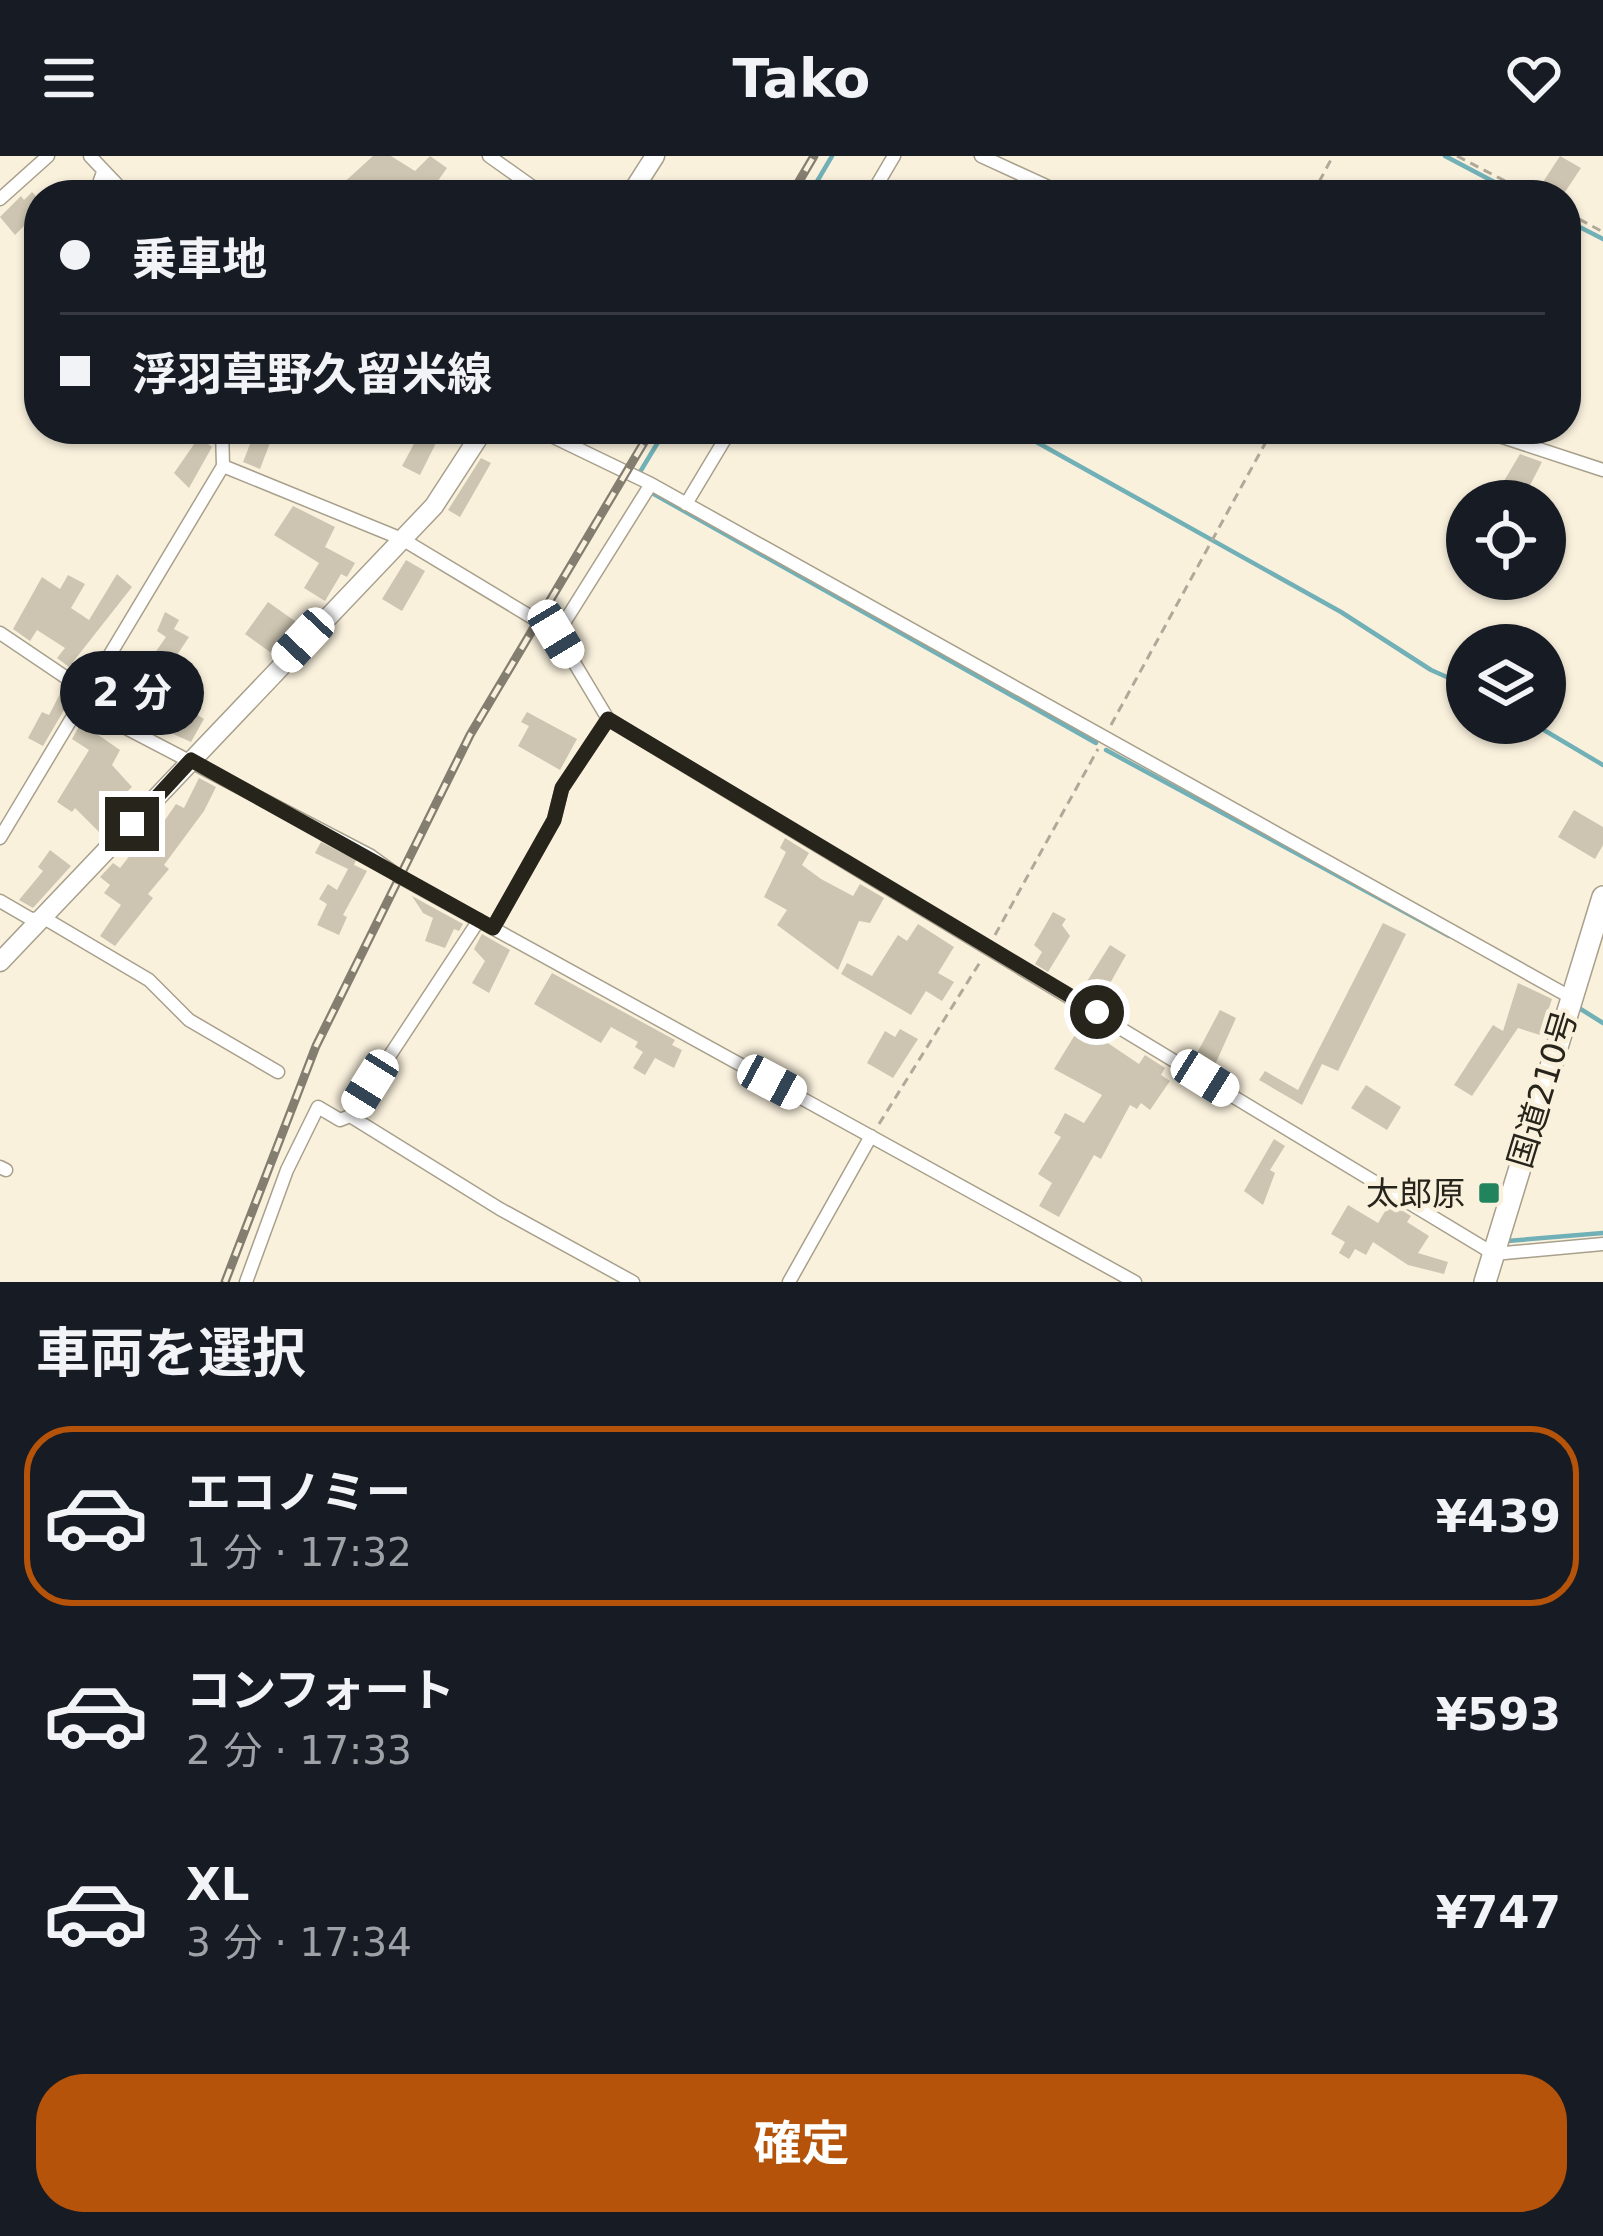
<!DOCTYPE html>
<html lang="ja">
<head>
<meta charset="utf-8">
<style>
	:root { --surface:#171b24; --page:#20242c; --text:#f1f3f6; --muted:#9ea1a6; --line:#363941; --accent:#b45309 }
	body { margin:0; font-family:"DejaVu Sans","Noto Sans JP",sans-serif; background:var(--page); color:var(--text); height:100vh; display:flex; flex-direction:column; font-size:45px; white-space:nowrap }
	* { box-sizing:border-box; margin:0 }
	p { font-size:39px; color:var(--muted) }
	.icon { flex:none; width:66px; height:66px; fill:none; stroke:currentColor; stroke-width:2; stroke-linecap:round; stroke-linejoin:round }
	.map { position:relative; height:1126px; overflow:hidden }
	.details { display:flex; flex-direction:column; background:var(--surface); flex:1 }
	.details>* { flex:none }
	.banner { position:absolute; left:24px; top:24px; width:1557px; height:264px; border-radius:48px; box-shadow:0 3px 9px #0004; display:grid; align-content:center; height:264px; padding:0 36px; background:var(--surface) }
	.fabs { position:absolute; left:1446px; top:324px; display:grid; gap:24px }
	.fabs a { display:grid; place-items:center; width:120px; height:120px; border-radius:50%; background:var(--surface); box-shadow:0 3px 9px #0004; font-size:60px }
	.end { position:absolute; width:54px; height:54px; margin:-27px; border:15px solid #27241c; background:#fff; box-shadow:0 0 0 6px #fff }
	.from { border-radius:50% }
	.bubble { position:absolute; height:84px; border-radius:42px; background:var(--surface); box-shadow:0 3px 9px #0004; font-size:39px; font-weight:700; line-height:84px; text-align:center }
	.car { position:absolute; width:36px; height:72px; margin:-36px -18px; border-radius:15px; box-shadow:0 0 9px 3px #0007; background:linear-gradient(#fff 24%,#345 0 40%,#fff 0 76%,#345 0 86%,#fff 0) }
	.banner b { display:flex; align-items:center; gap:42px; height:114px; font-size:45px }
	.banner b+b { border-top:3px solid var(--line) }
	.banner i { width:30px; height:30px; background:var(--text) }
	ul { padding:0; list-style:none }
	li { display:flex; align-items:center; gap:36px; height:180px; margin:0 24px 18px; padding:0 12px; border:6px solid transparent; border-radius:48px }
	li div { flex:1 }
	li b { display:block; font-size:45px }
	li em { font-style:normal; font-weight:700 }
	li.on { border-color:var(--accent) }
	li>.icon { width:108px; height:108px; stroke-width:1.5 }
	h2 { padding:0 36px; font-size:54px; line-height:144px }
	.cta { display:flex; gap:24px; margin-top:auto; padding:24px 36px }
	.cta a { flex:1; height:138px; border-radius:48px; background:var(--accent); color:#fff; font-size:48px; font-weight:700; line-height:138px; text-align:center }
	header { display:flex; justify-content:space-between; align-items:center; height:156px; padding:0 36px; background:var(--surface); font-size:54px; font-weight:700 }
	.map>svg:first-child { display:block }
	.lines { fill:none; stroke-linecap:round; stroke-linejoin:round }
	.stream { stroke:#70b0b6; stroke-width:4.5 }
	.building { fill:#cdc5b1 }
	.street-casing { stroke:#a8a08c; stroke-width:15 }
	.primary-casing { stroke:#a8a08c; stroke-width:21 }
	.highway-casing { stroke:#a8a08c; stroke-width:24 }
	.path { stroke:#b0a999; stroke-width:3; stroke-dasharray:9 6; stroke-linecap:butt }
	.street { stroke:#fff; stroke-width:12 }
	.primary { stroke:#fff; stroke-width:18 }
	.highway { stroke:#fff; stroke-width:21 }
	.rail-casing { stroke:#847e71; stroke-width:9 }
	.rail { stroke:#faf1dd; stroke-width:4.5; stroke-dasharray:14; stroke-linecap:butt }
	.route { stroke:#27241c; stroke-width:15 }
	.poi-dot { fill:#22845d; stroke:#faf1dd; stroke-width:4.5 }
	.labels { text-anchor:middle; stroke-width:9; stroke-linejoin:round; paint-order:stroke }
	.street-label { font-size:33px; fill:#27241c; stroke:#faf1dd }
	.poi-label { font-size:33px; fill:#27241c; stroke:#faf1dd; text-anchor:end }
</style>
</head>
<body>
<header><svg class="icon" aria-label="menu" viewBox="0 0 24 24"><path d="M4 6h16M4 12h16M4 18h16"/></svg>Tako<svg class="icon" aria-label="heart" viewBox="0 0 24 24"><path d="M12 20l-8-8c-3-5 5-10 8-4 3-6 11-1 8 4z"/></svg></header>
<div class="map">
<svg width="1603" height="1126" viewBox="0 0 1603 1126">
	<rect width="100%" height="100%" fill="#faf1dd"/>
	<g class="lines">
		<!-- stream -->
		<path class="stream" d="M 1445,0 L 1519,39
			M 809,39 L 832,0
			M 1566,64 L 1603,83
			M 1013,273 L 1341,456 L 1431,514 L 1467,530
			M 640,316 L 666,273
			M 652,337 L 1096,587
			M 1532,567 L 1603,609
			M 1106,594 L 1449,780
			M 1579,852 L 1603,867
			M 1507,1085 L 1603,1077"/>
	</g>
	<!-- building -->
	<path class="building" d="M 373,0 L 391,0 L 415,15 L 430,0 L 447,12 L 428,39 L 349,39 L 339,31 Z
		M 1560,0 L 1581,12 L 1563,39 L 1543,26 Z
		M 32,36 L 39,43 L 39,55 L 15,79 L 0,61 L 21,40 L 24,44 Z
		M 256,273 L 295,273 L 289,286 L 273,279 L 260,313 L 243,306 Z
		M 422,273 L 440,279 L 420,319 L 402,310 Z
		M 199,281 L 212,291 L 189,332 L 174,317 Z
		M 1520,298 L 1542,306 L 1522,345 L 1492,345 Z
		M 481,302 L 491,307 L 460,361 L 448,354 Z
		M 293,350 L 335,371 L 325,391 L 355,407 L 347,421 L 341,418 L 325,445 L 304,432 L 319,407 L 274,379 Z
		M 406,404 L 425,415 L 402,455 L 382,443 Z
		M 117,418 L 132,431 L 69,511 L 57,502 L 65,492 L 37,474 L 30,485 L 13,473 L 42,421 L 60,433 L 68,419 L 85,428 L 71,452 L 89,464 Z
		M 268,446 L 299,468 L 274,499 L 245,478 Z
		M 165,456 L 179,464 L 174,473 L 189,481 L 155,532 L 204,563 L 191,586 L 128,558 L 153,515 L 145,511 L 166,481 L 157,475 Z
		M 61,536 L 71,542 L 43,590 L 28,582 L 42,556 L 49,559 Z
		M 527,556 L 577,583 L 560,614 L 518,590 L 529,570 L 521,566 Z
		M 81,567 L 120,594 L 112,609 L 132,631 L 113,649 L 120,657 L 100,677 L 75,652 L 72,656 L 57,646 L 89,594 L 72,583 Z
		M 199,622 L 216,631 L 204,655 L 164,709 L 169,713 L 148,738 L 153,742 L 115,790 L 100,780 L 121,749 L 104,737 L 110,729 L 100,721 L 113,707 L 120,712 L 139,688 L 145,693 L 176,648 L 184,652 Z
		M 1574,654 L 1603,671 L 1603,689 L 1595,703 L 1558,681 Z
		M 785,682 L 809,697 L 802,709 L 821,723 L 853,740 L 860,728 L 884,742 L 870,767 L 859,765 L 838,814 L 777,769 L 787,754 L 764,741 L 786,696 L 780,692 Z
		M 321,686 L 356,704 L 354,709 L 367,715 L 343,759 L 347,761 L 339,779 L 317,769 L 327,748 L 319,743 L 328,728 L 337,734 L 348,713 L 315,697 Z
		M 50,694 L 71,710 L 33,752 L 19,744 L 43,715 L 38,711 Z
		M 412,740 L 463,768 L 459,775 L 454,773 L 445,792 L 425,785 L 433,762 L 423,757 Z
		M 1053,756 L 1066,763 L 1062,769 L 1070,780 L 1048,816 L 1035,808 L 1042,796 L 1034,789 Z
		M 1383,767 L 1406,778 L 1338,915 L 1322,908 L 1302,949 L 1259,924 L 1265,915 L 1298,934 Z
		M 918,768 L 954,791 L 938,817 L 954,826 L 942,845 L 926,835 L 911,859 L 841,818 L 847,807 L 872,820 L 898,779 L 907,785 Z
		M 482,778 L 510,794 L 489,837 L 472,827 L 485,805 L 474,793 Z
		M 1110,789 L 1126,799 L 1104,838 L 1086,827 Z
		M 552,817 L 675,884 L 672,889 L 682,894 L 674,912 L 655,902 L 645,919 L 633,912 L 643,896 L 635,891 L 638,886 L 611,871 L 601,887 L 534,848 Z
		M 1518,827 L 1552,843 L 1540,879 L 1518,872 L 1472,940 L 1454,929 L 1493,869 L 1503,875 Z
		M 1220,854 L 1236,862 L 1214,911 L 1195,901 Z
		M 1081,869 L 1139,908 L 1145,899 L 1165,912 L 1161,919 L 1170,925 L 1150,954 L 1141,947 L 1137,953 L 1130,949 L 1101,1003 L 1094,999 L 1059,1061 L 1039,1050 L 1052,1027 L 1038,1018 L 1061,981 L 1054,977 L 1065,957 L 1084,967 L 1102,939 L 1054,913 Z
		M 900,873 L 918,883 L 893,922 L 867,907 L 885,875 L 895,881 Z
		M 1366,929 L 1401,951 L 1387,974 L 1351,952 Z
		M 1274,983 L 1285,990 L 1270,1014 L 1275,1017 L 1263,1049 L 1244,1035 Z
		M 1390,1047 L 1411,1060 L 1407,1066 L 1429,1080 L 1418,1097 L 1448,1106 L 1444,1118 L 1408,1109 L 1373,1086 L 1366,1099 L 1355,1093 L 1349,1103 L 1339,1097 L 1345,1086 L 1331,1078 L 1348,1049 L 1378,1067 Z"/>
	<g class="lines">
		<defs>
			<path id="street" d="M 90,0 L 127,39
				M 489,0 L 544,39
				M 981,0 L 1066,39
				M 95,39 L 103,16
				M 871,39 L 894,0
				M 0,43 L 48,0
				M 537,273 L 651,328 L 1570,841
				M 1478,273 L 1603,314
				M 223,310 L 402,383 L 538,465 L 557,478 L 608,563 L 1494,1098 L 1603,1088
				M 686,348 L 731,273
				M 0,477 L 86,535
				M 557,478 L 651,328
				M 80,548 L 371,700 L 400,721 L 1135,1126
				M 0,682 L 223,310 L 222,273
				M 0,745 L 31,763 L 44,762 L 149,824 L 189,864 L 278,916
				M 493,772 L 554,664 L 562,632 L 608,563
				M 350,960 L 500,1053 L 633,1126
				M 0,1011 L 6,1014
				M 246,1126 L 287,1014 L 318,951 L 340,964 L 350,960 L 479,764
				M 789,1126 L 871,980"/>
			<path id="primary" d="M 630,39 L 655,0
				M 0,806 L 434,350 L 484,273"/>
			<path id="highway" d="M 1485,1126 L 1603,741"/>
		</defs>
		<!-- street casing -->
		<use href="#street" class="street-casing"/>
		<!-- primary casing -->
		<use href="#primary" class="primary-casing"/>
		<!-- highway casing -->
		<use href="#highway" class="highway-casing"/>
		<!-- path -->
		<path class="path" d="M 1457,0 L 1532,39
			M 1312,39 L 1333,0
			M 1566,56 L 1603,76
			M 1111,569 L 1273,273
			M 995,779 L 1098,593
			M 879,968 L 982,803"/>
		<!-- street -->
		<use href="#street" class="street"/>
		<!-- primary -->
		<use href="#primary" class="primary"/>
		<!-- highway -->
		<use href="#highway" class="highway"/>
		<defs>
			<path id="rail" d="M 791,39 L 814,0
				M 225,1126 L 316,890 L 470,579 L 652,273"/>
		</defs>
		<!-- rail casing -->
		<use href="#rail" class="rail-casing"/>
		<!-- rail -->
		<use href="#rail" class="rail"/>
	</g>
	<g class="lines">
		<!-- route -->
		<path class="route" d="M 132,668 L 191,604 L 493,772 L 554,664 L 562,632 L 608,563 L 1097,856"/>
	</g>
	<!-- markers -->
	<rect class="poi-dot" x="1477" y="1025" width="24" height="24" rx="6"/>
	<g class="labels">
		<!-- street labels -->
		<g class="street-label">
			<text transform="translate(1542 933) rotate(-73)" y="12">国道210号</text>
		</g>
		<!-- poi labels -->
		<g class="poi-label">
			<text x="1465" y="1049">太郎原</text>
		</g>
	</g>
</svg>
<div class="fabs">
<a><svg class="icon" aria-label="locate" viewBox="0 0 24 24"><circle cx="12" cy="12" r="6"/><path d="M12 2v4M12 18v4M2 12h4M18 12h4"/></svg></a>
<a><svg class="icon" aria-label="layers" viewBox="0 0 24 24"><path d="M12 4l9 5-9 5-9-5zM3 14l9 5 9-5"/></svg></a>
</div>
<i class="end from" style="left:1097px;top:856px"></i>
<i class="end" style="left:132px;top:668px"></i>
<div class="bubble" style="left:60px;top:495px;width:144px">2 分</div>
<i class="car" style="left:556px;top:478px;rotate:149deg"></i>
<i class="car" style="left:303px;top:484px;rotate:223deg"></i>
<i class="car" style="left:1205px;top:922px;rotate:122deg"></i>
<i class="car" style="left:772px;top:926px;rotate:118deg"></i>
<i class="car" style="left:370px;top:928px;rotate:212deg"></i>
<div class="banner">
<b><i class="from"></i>乗車地</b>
<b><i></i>浮羽草野久留米線</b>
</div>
</div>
<section class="details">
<h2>車両を選択</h2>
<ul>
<li class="on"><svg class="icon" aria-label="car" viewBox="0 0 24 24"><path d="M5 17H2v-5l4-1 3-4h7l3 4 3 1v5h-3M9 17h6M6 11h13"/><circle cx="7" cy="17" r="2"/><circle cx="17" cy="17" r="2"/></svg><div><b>エコノミー</b><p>1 分 · 17:32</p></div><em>¥439</em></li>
<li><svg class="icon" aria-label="car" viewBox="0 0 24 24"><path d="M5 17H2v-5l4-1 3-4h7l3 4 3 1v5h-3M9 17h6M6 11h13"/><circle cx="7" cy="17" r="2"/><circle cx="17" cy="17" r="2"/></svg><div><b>コンフォート</b><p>2 分 · 17:33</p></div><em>¥593</em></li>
<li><svg class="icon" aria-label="car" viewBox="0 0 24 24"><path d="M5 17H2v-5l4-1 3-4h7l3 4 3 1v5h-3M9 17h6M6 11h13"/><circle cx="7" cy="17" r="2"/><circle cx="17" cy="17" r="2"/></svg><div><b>XL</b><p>3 分 · 17:34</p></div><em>¥747</em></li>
</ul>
<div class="cta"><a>確定</a></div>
</section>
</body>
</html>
